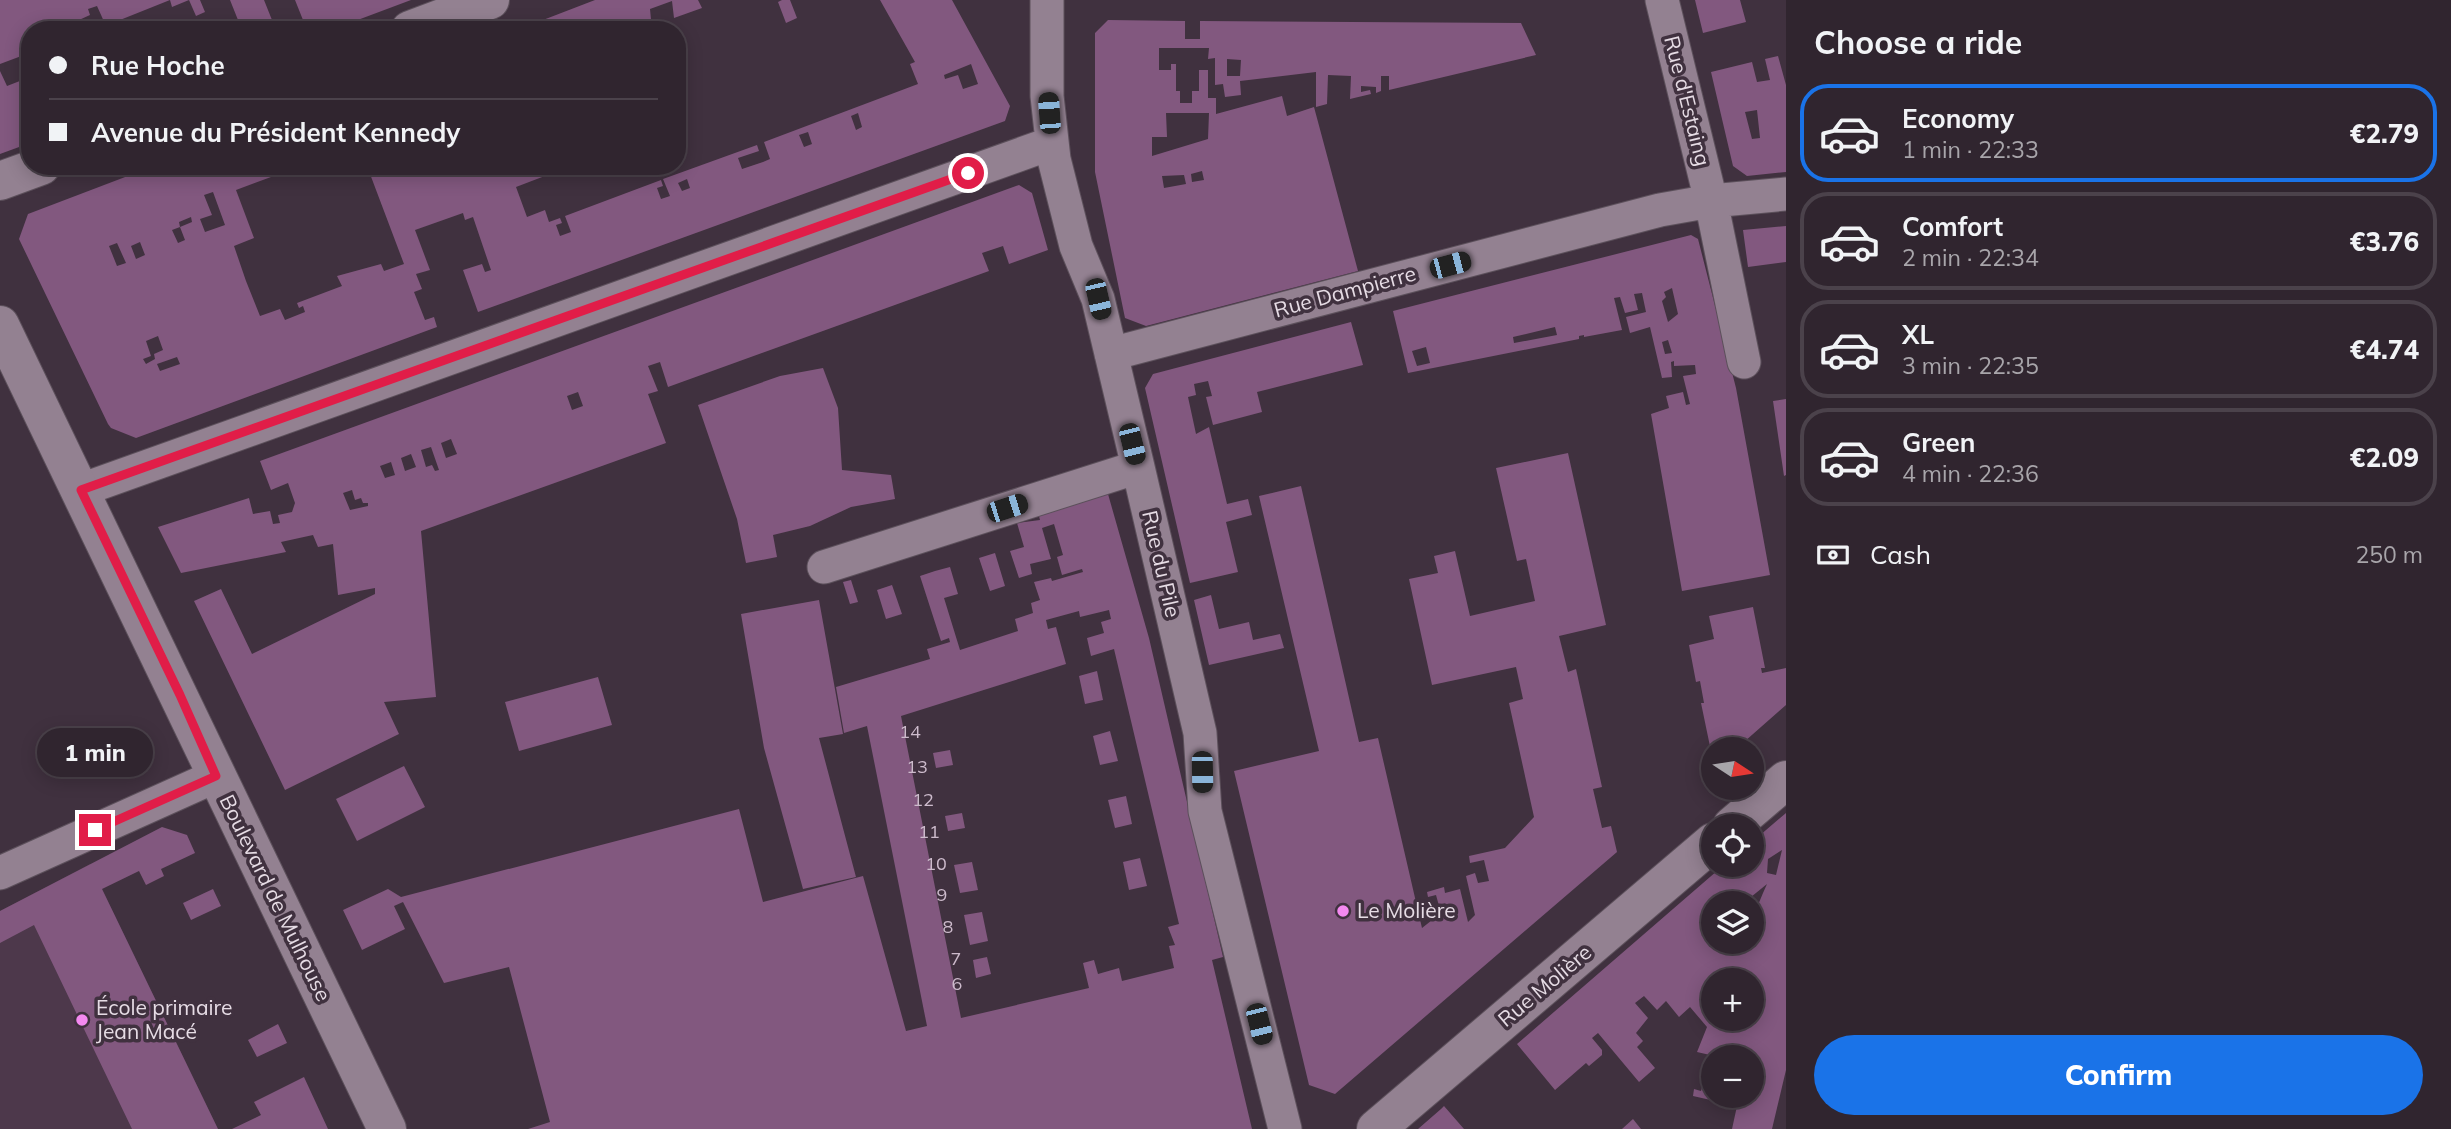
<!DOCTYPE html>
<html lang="en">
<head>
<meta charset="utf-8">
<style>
	:root { --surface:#30252f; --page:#382d37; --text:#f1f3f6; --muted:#a8a5aa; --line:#4b424b; --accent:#1a73e8 }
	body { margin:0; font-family:Mulish,sans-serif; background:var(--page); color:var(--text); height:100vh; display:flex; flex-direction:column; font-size:26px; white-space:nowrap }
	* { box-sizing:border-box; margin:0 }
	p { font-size:23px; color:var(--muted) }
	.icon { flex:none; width:38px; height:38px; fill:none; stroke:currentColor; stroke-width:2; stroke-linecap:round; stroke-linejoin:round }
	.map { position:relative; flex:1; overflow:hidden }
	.side { display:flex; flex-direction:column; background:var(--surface); width:665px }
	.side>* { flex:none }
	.banner { position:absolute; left:21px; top:21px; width:665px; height:154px; border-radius:28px; box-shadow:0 4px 18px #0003,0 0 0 2px var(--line); display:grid; align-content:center; height:154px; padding:0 28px; background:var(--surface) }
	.needle { width:46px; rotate:102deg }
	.controls { position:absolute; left:1701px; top:737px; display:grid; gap:14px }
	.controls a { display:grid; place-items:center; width:63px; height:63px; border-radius:50%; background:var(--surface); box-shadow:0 4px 18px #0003,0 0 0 2px var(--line); font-size:35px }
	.end { position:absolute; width:32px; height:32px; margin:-16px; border:9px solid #e11d48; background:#fff; box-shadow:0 0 0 4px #fff }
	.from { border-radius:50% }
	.bubble { position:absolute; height:49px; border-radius:24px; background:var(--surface); box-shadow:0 4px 18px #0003,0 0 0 2px var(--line); font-size:23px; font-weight:800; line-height:49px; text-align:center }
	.car { position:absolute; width:21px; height:42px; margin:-21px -10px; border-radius:9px; box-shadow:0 0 5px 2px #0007; background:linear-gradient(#222 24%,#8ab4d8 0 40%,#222 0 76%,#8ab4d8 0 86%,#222 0) }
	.banner b { display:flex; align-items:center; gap:24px; height:66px; font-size:26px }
	.banner b+b { border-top:2px solid var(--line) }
	.banner i { width:18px; height:18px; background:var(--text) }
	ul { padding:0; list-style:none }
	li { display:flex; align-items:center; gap:21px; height:98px; margin:0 14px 10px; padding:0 14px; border:4px solid var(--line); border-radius:28px }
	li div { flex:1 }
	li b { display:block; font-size:26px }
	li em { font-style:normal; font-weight:800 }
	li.current { border-color:var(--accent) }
	li>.icon { width:63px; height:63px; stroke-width:1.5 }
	h2 { padding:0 28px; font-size:32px; line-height:84px }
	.pay { display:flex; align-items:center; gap:18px; height:77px; padding:0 28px; font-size:26px }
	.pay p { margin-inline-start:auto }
	.primary-button { display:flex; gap:14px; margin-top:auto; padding:14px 28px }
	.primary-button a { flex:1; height:80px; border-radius:42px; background:var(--accent); color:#fff; font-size:28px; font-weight:800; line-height:80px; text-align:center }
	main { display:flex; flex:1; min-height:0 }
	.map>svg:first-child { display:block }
	.built { fill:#4d384b }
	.building { fill:#82587f; fill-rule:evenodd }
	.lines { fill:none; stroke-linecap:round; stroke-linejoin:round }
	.minor-casing { stroke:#5c505b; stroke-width:35 }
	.tertiary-casing { stroke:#5c505b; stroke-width:40 }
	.minor { stroke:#938191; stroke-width:33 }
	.tertiary { stroke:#938191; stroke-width:38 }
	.route { stroke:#e11d48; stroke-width:9 }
	.poi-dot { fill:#f489f0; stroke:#40313f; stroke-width:2.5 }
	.labels { text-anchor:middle; stroke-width:7; stroke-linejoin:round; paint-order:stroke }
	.number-label { font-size:18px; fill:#cdbbcc }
	.street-label { font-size:21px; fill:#e6dce5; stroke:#40313f }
	.poi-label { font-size:21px; fill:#e6dce5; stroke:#40313f; text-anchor:start }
</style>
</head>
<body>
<main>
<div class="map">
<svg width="1786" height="1129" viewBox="0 0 1786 1129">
	<rect width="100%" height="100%" fill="#40313f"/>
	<!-- built -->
	<path class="built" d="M 90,864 L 218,1129 L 0,1129 L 0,911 Z"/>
	<!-- building -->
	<path class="building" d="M 0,0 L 200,0 L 205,12 L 196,16 L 189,0 L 172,7 L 170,0 L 120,20 L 124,30 L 97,30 L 106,26 L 97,6 L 88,9 L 90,15 L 79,20 L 83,30 L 59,30 L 56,22 L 49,25 L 51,30 L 30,30 L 30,67 L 24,55 L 0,64 Z
		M 230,0 L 264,0 L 276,30 L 242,30 Z
		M 295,0 L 411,0 L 331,30 L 307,30 Z
		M 595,0 L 698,0 L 702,8 L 674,18 L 672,1 L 650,9 L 652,30 L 608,30 L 606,24 L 592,30 L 532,30 L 530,25 Z
		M 782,0 L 790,0 L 797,18 L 786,23 L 778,2 Z
		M 880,0 L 952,0 L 1010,106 L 1005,121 L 478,312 L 463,270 L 482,264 L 485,272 L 491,270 L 473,217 L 465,220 L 463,213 L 415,230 L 430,270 L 416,274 L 422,289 L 414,292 L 425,320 L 434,317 L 437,327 L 136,438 L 111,428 L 108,424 L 19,239 L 28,214 L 154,166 L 301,166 L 236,190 L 254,238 L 234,246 L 246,281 L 260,316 L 280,309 L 285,320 L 305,312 L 303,306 L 299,308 L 297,303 L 342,286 L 337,276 L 381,264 L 384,271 L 404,264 L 367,166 L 571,166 L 516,187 L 527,217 L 545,210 L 549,222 L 560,218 L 562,223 L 556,225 L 560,236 L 571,232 L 565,216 L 661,180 L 663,186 L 657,188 L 661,199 L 670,196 L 663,179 L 757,145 L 759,151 L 738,158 L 742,169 L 763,162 L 770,159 L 764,142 L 918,84 L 910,64 L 915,62 ZM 971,64 L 978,84 L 963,89 L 958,75 L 945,79 L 944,75 ZM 858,113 L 862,127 L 856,130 L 851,116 ZM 808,132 L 812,144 L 804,147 L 799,135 ZM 687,179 L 690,188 L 682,191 L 678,183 ZM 213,192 L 225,225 L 205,232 L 200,219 L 212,215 L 204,195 ZM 191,217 L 192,222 L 180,227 L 185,240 L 178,243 L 172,230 L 180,227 L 179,222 ZM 140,242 L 145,255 L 136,259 L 131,246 ZM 117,243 L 126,263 L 117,266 L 109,246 ZM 158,336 L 163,350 L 154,354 L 155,359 L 146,364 L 143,359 L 151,356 L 146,341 ZM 177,357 L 180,364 L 160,371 L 157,364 Z
		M 1695,0 L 1740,0 L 1746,22 L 1703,33 Z
		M 1108,20 L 1185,21 L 1185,39 L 1200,39 L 1200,21 L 1521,23 L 1536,55 L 1389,90 L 1389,76 L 1381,76 L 1381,91 L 1376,93 L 1376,87 L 1361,86 L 1361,92 L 1370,90 L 1371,94 L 1350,99 L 1351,76 L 1328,75 L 1327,104 L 1316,107 L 1316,72 L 1240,81 L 1241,95 L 1225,97 L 1223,84 L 1215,85 L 1215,58 L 1208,59 L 1209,48 L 1159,48 L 1159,70 L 1171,70 L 1171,64 L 1176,64 L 1176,91 L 1180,91 L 1180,103 L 1192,103 L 1192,91 L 1199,91 L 1199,70 L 1208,70 L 1208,98 L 1216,98 L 1216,114 L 1282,96 L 1287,116 L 1314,107 L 1358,271 L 1146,326 L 1125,318 L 1095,172 L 1095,33 ZM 1227,59 L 1241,60 L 1240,76 L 1227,76 ZM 1166,113 L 1209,113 L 1208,139 L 1152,156 L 1152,137 L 1167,137 ZM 1202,171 L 1204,180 L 1192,182 L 1191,174 ZM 1184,175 L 1186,184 L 1164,188 L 1162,176 Z
		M 1778,56 L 1786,85 L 1786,172 L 1747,176 L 1733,166 L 1711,72 L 1752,62 L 1757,82 L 1770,80 L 1765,59 ZM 1757,110 L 1760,138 L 1752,139 L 1745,112 Z
		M 0,71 L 7,86 L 30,77 L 30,143 L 0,154 Z
		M 1019,185 L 1032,193 L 1048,250 L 1009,264 L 1003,246 L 982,253 L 989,271 L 668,387 L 660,362 L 648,366 L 658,391 L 648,394 L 666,443 L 421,531 L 436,697 L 384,702 L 399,734 L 285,790 L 194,601 L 221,589 L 252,654 L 375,594 L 375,588 L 338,595 L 333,544 L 318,547 L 313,535 L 281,542 L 286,552 L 181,573 L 158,527 L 249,498 L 253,514 L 270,511 L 273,524 L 280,523 L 278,515 L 292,512 L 295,503 L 288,483 L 271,490 L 260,461 ZM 578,392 L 583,406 L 572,410 L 567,396 ZM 451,439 L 457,454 L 446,458 L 441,443 ZM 431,447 L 439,470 L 435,471 L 432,465 L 426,467 L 421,450 ZM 411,454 L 416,467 L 405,471 L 401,458 ZM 391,462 L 395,475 L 385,478 L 380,466 ZM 352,490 L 355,500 L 361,498 L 363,503 L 368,503 L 368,506 L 350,510 L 343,493 Z
		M 1786,226 L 1786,262 L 1748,267 L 1743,230 Z
		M 1691,235 L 1698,239 L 1736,388 L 1770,575 L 1682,591 L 1651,414 L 1669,408 L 1666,396 L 1683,392 L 1686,405 L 1690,404 L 1683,376 L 1696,374 L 1695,365 L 1674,366 L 1674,361 L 1671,362 L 1672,377 L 1662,378 L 1650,327 L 1630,333 L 1626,317 L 1646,312 L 1642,293 L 1634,294 L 1638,310 L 1625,313 L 1620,297 L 1614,298 L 1622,330 L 1584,337 L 1584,335 L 1579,336 L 1579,339 L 1408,373 L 1393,311 ZM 1672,288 L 1678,314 L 1668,322 L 1662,301 L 1666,297 L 1664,292 ZM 1555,327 L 1557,335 L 1514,343 L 1513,337 ZM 1668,340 L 1672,353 L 1665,354 L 1662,342 ZM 1426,347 L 1430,363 L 1417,366 L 1412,351 Z
		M 1351,322 L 1363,365 L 1257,392 L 1262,412 L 1213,425 L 1206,397 L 1212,396 L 1208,381 L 1194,384 L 1196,395 L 1188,397 L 1196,434 L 1209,427 L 1227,504 L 1248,499 L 1252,515 L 1226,522 L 1238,572 L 1190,583 L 1145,388 L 1153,374 Z
		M 823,368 L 838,408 L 842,470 L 891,475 L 895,499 L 851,507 L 810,526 L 773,535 L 777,557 L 746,563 L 737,519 L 698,405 L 780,376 Z
		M 1786,399 L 1786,475 L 1784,476 L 1773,401 Z
		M 1568,453 L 1606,625 L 1559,636 L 1568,672 L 1576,669 L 1602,787 L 1593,789 L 1602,828 L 1611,826 L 1617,852 L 1335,1094 L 1309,1085 L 1234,771 L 1319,751 L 1259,496 L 1301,486 L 1359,742 L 1378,738 L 1422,928 L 1441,913 L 1436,895 L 1428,897 L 1427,892 L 1444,887 L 1445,893 L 1460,889 L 1468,922 L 1475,915 L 1466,876 L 1475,873 L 1478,883 L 1489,881 L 1484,860 L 1470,863 L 1469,856 L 1505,848 L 1534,817 L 1509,703 L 1523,699 L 1516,667 L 1432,685 L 1409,579 L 1438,573 L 1434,556 L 1455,551 L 1470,616 L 1535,601 L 1526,559 L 1517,561 L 1496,468 Z
		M 1106,487 L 1149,638 L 1223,957 L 1212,960 L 1252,1129 L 528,1129 L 550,1122 L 509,967 L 444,983 L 403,902 L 394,906 L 405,929 L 362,950 L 343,910 L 388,889 L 401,897 L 739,809 L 763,902 L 863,876 L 906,1031 L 927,1026 L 867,726 L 844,733 L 836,687 L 930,659 L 927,649 L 950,642 L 949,638 L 941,641 L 920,576 L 935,571 L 950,567 L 958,594 L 944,598 L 960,650 L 1018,631 L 1015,619 L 1033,613 L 1031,603 L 1040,600 L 1034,582 L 1051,578 L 1052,581 L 1083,572 L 1082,569 L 1062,575 L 1057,557 L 1063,555 L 1054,524 L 1042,528 L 1051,559 L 1030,564 L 1032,574 L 1019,578 L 1010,551 L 1024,547 L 1017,523 L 1040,520 L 1039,516 L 1058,510 L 1070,495 ZM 1109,610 L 1111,619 L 1101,622 L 1104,633 L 1087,638 L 1091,656 L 1114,649 L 1179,924 L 1168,927 L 1175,945 L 1169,946 L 1174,968 L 1122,981 L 1119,968 L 1098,974 L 1094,960 L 1083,963 L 1089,988 L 961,1018 L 901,716 L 1066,664 L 1056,627 L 1048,629 L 1046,620 L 1079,611 L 1080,617 Z
		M 995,553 L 1005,586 L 990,591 L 979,558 Z
		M 851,580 L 858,602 L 850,604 L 843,582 Z
		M 892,585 L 902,614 L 886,619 L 877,590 Z
		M 1211,595 L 1219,629 L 1249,622 L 1253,640 L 1280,634 L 1284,648 L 1209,665 L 1194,600 Z
		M 819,600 L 843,734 L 819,738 L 856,877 L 803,889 L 764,748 L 741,614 Z
		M 1753,607 L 1765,668 L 1761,668 L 1762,673 L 1786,668 L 1786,705 L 1736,749 L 1713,749 L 1712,756 L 1701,703 L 1704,703 L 1700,681 L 1696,682 L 1689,645 L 1714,639 L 1709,616 Z
		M 1097,671 L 1103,700 L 1085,704 L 1079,676 Z
		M 598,677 L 612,725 L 519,751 L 505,702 Z
		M 1110,731 L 1118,761 L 1100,765 L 1093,736 Z
		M 950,750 L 953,765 L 936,768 L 933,753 Z
		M 404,766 L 425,807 L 357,841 L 336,799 Z
		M 1126,796 L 1132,824 L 1115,828 L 1108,800 Z
		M 962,813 L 965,828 L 948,831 L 945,816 Z
		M 1786,813 L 1786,1070 L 1772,1129 L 1732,1129 L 1737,1106 L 1693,1096 L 1694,1089 L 1701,1091 L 1702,1087 L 1713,1090 L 1713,1096 L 1752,1096 L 1752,1057 L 1713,1057 L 1713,1078 L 1705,1077 L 1710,1055 L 1697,1052 L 1707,1027 L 1690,1007 L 1679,1017 L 1666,1001 L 1657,1010 L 1644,996 L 1635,1003 L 1648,1018 L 1636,1033 L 1643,1041 L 1637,1047 L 1655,1068 L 1639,1082 L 1598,1033 L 1592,1038 L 1602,1050 L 1602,1055 L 1589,1066 L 1586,1063 L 1555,1090 L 1517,1044 L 1725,864 L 1752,864 L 1752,842 ZM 1782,850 L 1776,875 L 1767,873 L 1768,859 ZM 1767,884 L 1763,893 L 1758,905 L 1751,897 ZM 1713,903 L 1752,903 L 1752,942 L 1713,942 ZM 1726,967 L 1730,971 L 1728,976 L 1733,977 L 1732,980 L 1752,980 L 1752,1018 L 1713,1018 L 1713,983 L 1711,980 Z
		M 162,827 L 187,835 L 195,853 L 161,869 L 164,876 L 146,885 L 139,871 L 102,889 L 218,1129 L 132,1129 L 34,925 L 0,943 L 0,911 Z
		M 1140,858 L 1147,886 L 1129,890 L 1123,862 Z
		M 972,862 L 978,890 L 960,893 L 954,865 Z
		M 213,889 L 221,906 L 191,920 L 183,903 Z
		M 982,912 L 988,941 L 970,945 L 964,915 Z
		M 987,957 L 991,974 L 976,978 L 973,960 Z
		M 278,1024 L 287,1043 L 257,1057 L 248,1040 Z
		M 304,1077 L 328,1129 L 232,1129 L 261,1115 L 254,1102 Z
		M 1444,1106 L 1464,1129 L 1418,1129 L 1441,1109 Z
		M 1633,1119 L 1641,1129 L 1622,1129 Z"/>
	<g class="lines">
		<defs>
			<path id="minor" d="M 1047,0 L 1047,96 L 1054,159 L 1076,246 L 1098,299 L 1138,467 L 1200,733 L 1205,811 L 1285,1129
				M 1662,0 L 1711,201 L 1744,362
				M 1111,354 L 1660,210 L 1711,201 L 1786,194
				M 81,490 L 1052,143
				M 824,567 L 1138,467
				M 0,873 L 216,776"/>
			<path id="tertiary" d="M 410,30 L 490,0
				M 0,181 L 41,166
				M 0,325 L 387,1129
				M 1732,826 L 1786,780
				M 1376,1129 L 1713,842"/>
		</defs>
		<!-- minor casing -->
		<use href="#minor" class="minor-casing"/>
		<!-- tertiary casing -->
		<use href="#tertiary" class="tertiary-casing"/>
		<!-- minor -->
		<use href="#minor" class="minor"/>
		<!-- tertiary -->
		<use href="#tertiary" class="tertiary"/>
	</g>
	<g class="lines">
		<!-- route -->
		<path class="route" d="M 95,830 L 216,776 L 180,695 L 81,490 L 968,173"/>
	</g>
	<!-- markers -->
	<g class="poi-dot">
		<circle cx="1343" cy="911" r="7"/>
		<circle cx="82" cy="1020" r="7"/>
	</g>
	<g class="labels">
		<!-- number labels -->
		<g class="number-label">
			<text x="910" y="738">14</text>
			<text x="917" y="773">13</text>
			<text x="923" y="806">12</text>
			<text x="929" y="838">11</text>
			<text x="936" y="870">10</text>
			<text x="942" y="901">9</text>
			<text x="948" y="933">8</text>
			<text x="956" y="965">7</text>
			<text x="957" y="990">6</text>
		</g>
		<!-- street labels -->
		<g class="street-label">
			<text transform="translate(1687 101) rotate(76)" y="7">Rue d'Estaing</text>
			<text transform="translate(1345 292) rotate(-15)" y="7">Rue Dampierre</text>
			<text transform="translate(1161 564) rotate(77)" y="7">Rue du Pile</text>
			<text transform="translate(275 898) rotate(64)" y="7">Boulevard de Mulhouse</text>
			<text transform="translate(1545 986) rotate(-40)" y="7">Rue Molière</text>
		</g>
		<!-- poi labels -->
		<g class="poi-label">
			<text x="1357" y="918">Le Molière</text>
			<text x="96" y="1015">École primaire<tspan x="96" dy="24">Jean Macé</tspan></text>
		</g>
	</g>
</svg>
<div class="controls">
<a><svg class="needle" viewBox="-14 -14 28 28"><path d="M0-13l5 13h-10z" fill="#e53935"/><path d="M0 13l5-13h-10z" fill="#a8a5aa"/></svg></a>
<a><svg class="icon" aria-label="locate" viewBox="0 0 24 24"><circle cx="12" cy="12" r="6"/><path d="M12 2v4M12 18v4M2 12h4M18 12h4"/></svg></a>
<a><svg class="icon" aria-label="layers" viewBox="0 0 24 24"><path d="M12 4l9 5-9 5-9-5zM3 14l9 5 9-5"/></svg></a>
<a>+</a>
<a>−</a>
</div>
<i class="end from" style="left:968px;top:173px"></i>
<i class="end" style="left:95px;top:830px"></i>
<div class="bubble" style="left:37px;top:728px;width:116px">1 min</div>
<i class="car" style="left:1049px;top:113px;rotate:356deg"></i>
<i class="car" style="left:1450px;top:265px;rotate:75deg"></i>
<i class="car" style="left:1098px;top:299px;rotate:167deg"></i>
<i class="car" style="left:1132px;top:444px;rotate:166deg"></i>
<i class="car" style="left:1007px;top:508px;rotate:72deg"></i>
<i class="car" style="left:1202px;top:772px;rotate:179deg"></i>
<i class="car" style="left:1259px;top:1024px;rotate:166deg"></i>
<div class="banner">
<b><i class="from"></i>Rue Hoche</b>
<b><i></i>Avenue du Président Kennedy</b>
</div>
</div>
<section class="side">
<h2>Choose a ride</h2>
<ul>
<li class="current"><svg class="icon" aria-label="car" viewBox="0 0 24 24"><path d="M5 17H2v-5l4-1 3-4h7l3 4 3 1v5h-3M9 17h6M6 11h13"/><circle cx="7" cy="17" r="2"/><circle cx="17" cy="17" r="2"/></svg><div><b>Economy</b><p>1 min · 22:33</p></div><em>€2.79</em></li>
<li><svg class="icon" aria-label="car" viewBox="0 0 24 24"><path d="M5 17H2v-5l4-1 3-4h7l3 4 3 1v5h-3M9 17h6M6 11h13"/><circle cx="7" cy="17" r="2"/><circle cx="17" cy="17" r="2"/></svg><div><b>Comfort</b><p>2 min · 22:34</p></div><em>€3.76</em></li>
<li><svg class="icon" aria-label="car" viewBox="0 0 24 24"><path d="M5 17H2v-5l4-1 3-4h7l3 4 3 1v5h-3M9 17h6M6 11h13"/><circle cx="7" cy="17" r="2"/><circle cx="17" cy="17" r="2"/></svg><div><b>XL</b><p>3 min · 22:35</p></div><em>€4.74</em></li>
<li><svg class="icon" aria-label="car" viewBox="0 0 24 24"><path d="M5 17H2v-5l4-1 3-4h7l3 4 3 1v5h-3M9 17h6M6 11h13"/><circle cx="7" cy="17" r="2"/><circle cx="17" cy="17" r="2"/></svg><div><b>Green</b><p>4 min · 22:36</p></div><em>€2.09</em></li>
</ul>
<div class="pay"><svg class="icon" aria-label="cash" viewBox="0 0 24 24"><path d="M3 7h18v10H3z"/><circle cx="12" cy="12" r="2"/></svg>Cash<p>250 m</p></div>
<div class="primary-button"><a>Confirm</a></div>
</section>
</main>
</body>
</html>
